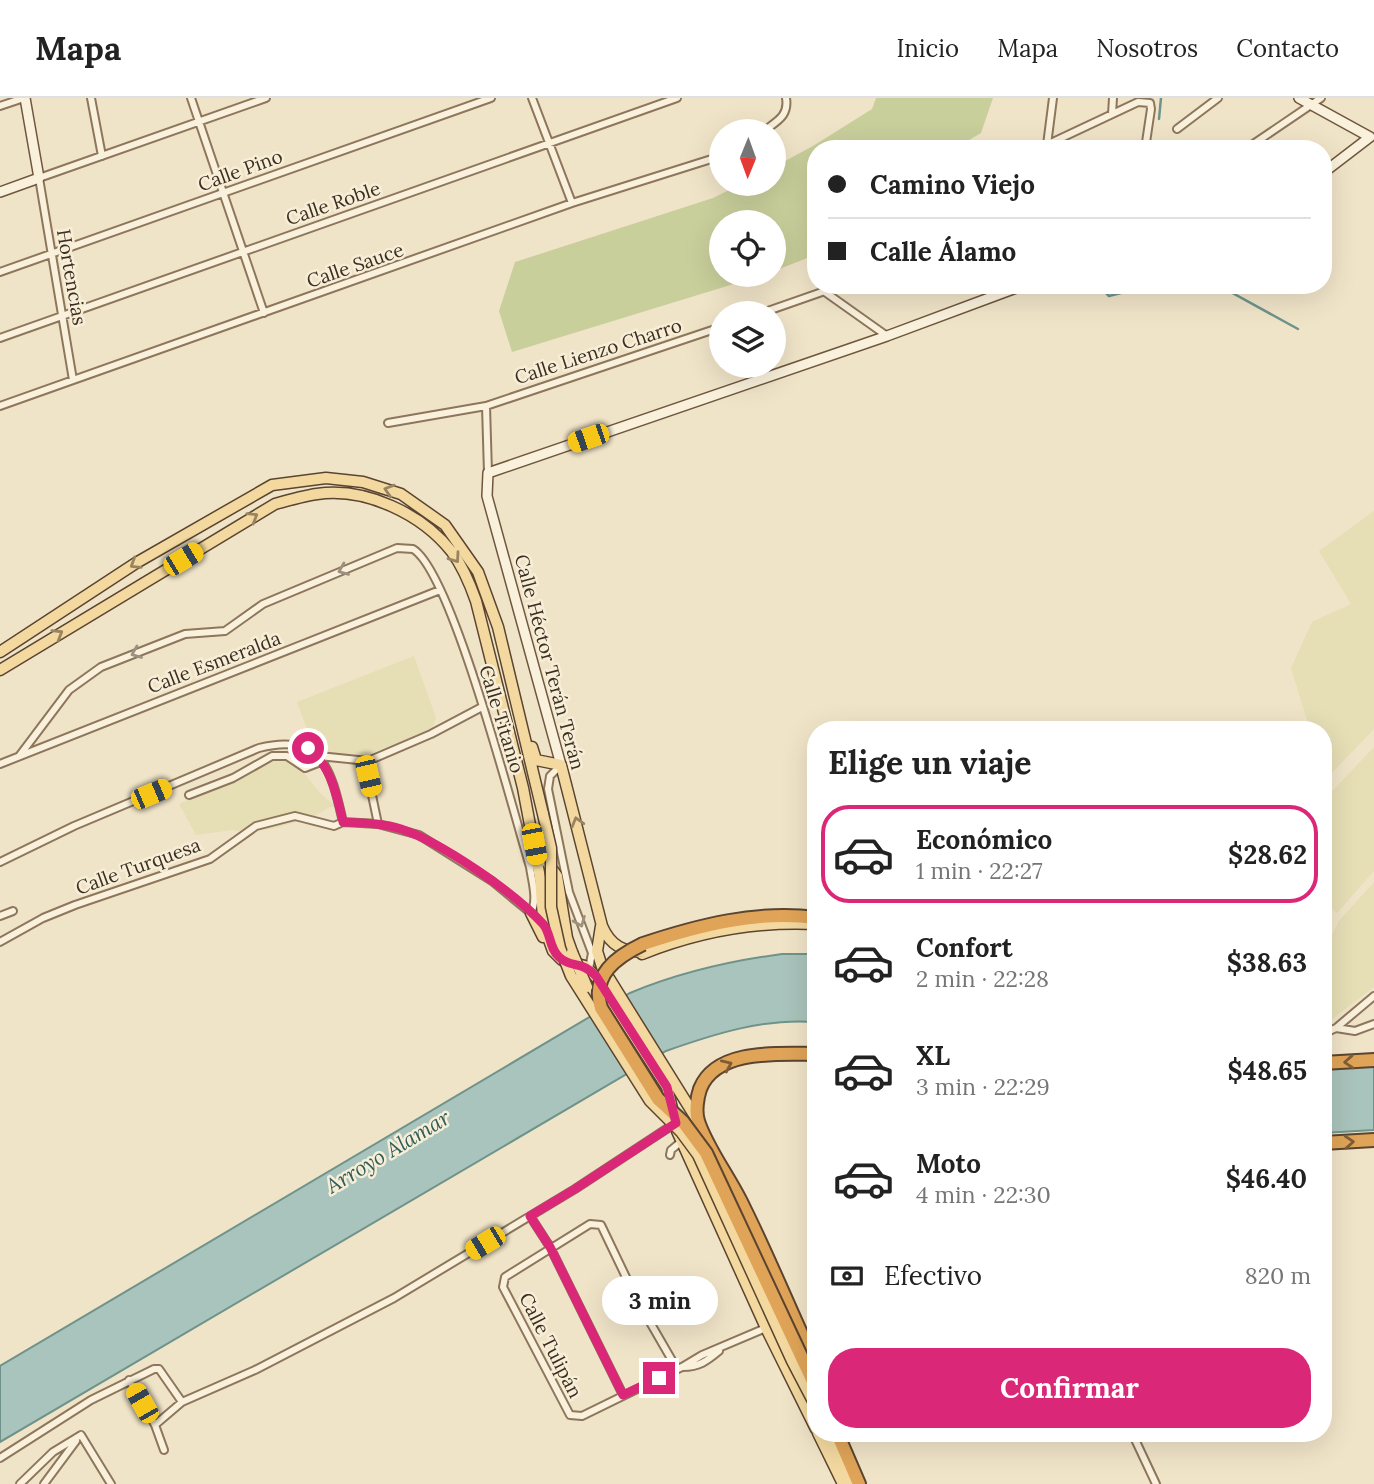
<!DOCTYPE html>
<html lang="es">
<head>
<meta charset="utf-8">
<style>
	:root { --surface:#fff; --page:#f6f6f6; --text:#222; --muted:#767676; --line:#e0e0e0; --accent:#db2777 }
	body { margin:0; font-family:Lora,serif; background:var(--page); color:var(--text); height:100vh; display:flex; flex-direction:column; font-size:26px; white-space:nowrap }
	* { box-sizing:border-box; margin:0 }
	p { font-size:23px; color:var(--muted) }
	.icon { flex:none; width:38px; height:38px; fill:none; stroke:currentColor; stroke-width:2; stroke-linecap:round; stroke-linejoin:round }
	.map { position:relative; flex:1; overflow:hidden }
	.side { position:absolute; left:807px; top:623px; width:525px; height:721px; display:flex; flex-direction:column; background:var(--surface); border-radius:28px; box-shadow:0 7px 28px #0002 }
	.side>* { flex:none }
	.guide { position:absolute; left:807px; top:42px; width:525px; height:154px; border-radius:28px; box-shadow:0 7px 28px #0002; display:grid; align-content:center; height:154px; padding:0 21px; background:var(--surface) }
	.needle { width:46px; rotate:181deg }
	.fabs { position:absolute; left:709px; top:21px; display:grid; gap:14px }
	.fabs a { display:grid; place-items:center; width:77px; height:77px; border-radius:50%; background:var(--surface); box-shadow:0 7px 28px #0002; font-size:35px }
	.end { position:absolute; width:32px; height:32px; margin:-16px; border:9px solid #db2777; background:#fff; box-shadow:0 0 0 4px #fff }
	.from { border-radius:50% }
	.bubble { position:absolute; height:49px; border-radius:24px; background:var(--surface); box-shadow:0 7px 28px #0002; font-size:23px; font-weight:800; line-height:49px; text-align:center }
	.car { position:absolute; width:21px; height:42px; margin:-21px -10px; border-radius:9px; box-shadow:0 0 5px 2px #0007; background:linear-gradient(#f5c518 24%,#345 0 40%,#f5c518 0 76%,#345 0 86%,#f5c518 0) }
	.guide b { display:flex; align-items:center; gap:24px; height:66px; font-size:26px }
	.guide b+b { border-top:2px solid var(--line) }
	.guide i { width:18px; height:18px; background:var(--text) }
	ul { padding:0; list-style:none }
	li { display:flex; align-items:center; gap:21px; height:98px; margin:0 14px 10px; padding:0 7px; border:4px solid transparent; border-radius:28px }
	li div { flex:1 }
	li b { display:block; font-size:26px }
	li em { font-style:normal; font-weight:800 }
	li.active { border-color:var(--accent) }
	li>.icon { width:63px; height:63px; stroke-width:1.5 }
	h2 { padding:0 21px; font-size:32px; line-height:84px }
	.pay { display:flex; align-items:center; gap:18px; height:77px; padding:0 21px; font-size:26px }
	.pay p { margin-inline-start:auto }
	.cta { display:flex; gap:14px; margin-top:auto; padding:14px 21px }
	.cta a { flex:1; height:80px; border-radius:28px; background:var(--accent); color:#fff; font-size:28px; font-weight:800; line-height:80px; text-align:center }
	header { display:flex; align-items:center; gap:42px; box-sizing:border-box; height:98px; padding:0 35px; background:var(--surface); border-bottom:2px solid var(--line) }
	header strong { font-size:33px }
	nav { display:flex; gap:38px; margin-inline-start:auto; font-size:24px }
	.map>svg:first-child { display:block }
	.farmland { fill:#e6deb5 }
	.green { fill:#c9cf9b }
	.water { fill:#a9c4bc; stroke:#6f938a; stroke-width:2 }
	.lines { fill:none; stroke-linecap:round; stroke-linejoin:round }
	.stream { stroke:#6f938a; stroke-width:2.5 }
	.street-casing { stroke:#8d765c; stroke-width:10 }
	.secondary-casing { stroke:#6f573f; stroke-width:12 }
	.primary-casing { stroke:#5b4430; stroke-width:13 }
	.highway-casing { stroke:#5b4430; stroke-width:16 }
	.street { stroke:#faf1dc; stroke-width:6 }
	.secondary { stroke:#faf1dc; stroke-width:9 }
	.primary { stroke:#f3d9a0; stroke-width:10 }
	.highway { stroke:#e0a458; stroke-width:12 }
	.primary-bridge-casing { stroke:#5b4430; stroke-width:13; stroke-linecap:butt }
	.highway-bridge-casing { stroke:#5b4430; stroke-width:16; stroke-linecap:butt }
	.primary-bridge { stroke:#f3d9a0; stroke-width:10 }
	.highway-bridge { stroke:#e0a458; stroke-width:12 }
	.oneway { stroke:#988460 }
	.oneway2 { stroke:#9c907e }
	.oneway3 { stroke:#7e5d36 }
	.route { stroke:#db2777; stroke-width:9 }
	.labels { text-anchor:middle; stroke-width:5; stroke-linejoin:round; paint-order:stroke }
	.street-label { font-size:19px; fill:#3d2e20; stroke:#f7eed8 }
	.water-label { font-size:21px; font-style:italic; fill:#2f5d5a; stroke:#f7eed8 }
</style>
</head>
<body>
<header>
<strong>Mapa</strong>
<nav><a>Inicio</a><a>Mapa</a><a>Nosotros</a><a>Contacto</a></nav>
</header>
<div class="map">
<svg width="1374" height="1386" viewBox="0 0 1374 1386">
	<rect width="100%" height="100%" fill="#f0e4c8"/>
	<!-- farmland -->
	<path class="farmland" d="M 1374,413 L 1374,631 L 1325,682 L 1323,674 L 1323,632 L 1310,632 L 1291,570 L 1312,524 L 1351,506 L 1319,453 Z
		M 414,558 L 436,620 L 433,628 L 425,634 L 372,655 L 317,657 L 297,604 Z
		M 1374,649 L 1374,773 L 1337,815 L 1323,802 L 1323,703 Z
		M 283,661 L 300,670 L 321,696 L 337,709 L 330,709 L 311,720 L 271,731 L 247,734 L 232,732 L 196,737 L 179,706 L 243,679 L 269,664 Z
		M 1374,784 L 1374,889 L 1323,928 L 1323,858 L 1338,824 Z"/>
	<!-- green -->
	<path class="green" d="M 876,0 L 993,0 L 981,35 L 954,51 L 816,51 L 815,157 L 774,173 L 774,124 L 721,124 L 721,177 L 763,177 L 512,254 L 499,213 L 515,164 L 713,100 L 741,86 L 774,86 L 774,69 L 813,48 L 872,11 Z"/>
	<!-- water -->
	<path class="water" d="M 782,856 L 815,856 L 815,924 C 764,920 714,936 666,953 L 0,1344 L 0,1268 L 630,895 C 680,874 729,863 782,856 Z
		M 1374,964 L 1374,1032 L 1323,1035 L 1323,967 Z"/>
	<g class="lines">
		<!-- stream -->
		<path class="stream" d="M 1159,21 L 1161,0
			M 1107,187 L 1106,195 L 1109,198 L 1152,187
			M 1218,187 L 1298,231"/>
		<defs>
			<path id="street" d="M 91,0 L 102,58
				M 191,0 L 264,215
				M 532,0 L 572,105
				M 0,8 L 24,0
				M 1112,16 L 1113,0
				M 1177,31 L 1218,0
				M 764,33 C 777,23 789,18 786,0
				M 1047,47 L 1053,0
				M 1038,51 L 1138,4 L 1150,5 L 1151,11 L 1145,51
				M 1246,51 L 1321,0
				M 0,174 L 491,0
				M 825,194 L 887,238
				M 762,215 L 842,187
				M 0,240 L 677,0
				M 73,282 L 39,80 L 266,0
				M 0,308 L 572,105 L 721,58
				M 486,308 L 488,375
				M 388,325 L 486,308 L 721,229
				M 20,657 L 69,592 L 101,569 L 185,536 L 225,533 L 263,506 L 397,450 L 413,451 C 452,474 513,714 530,769 C 532,784 538,801 531,815
				M 319,658 L 368,663 L 431,636 L 482,609
				M 368,663 L 368,678 L 378,726
				M 0,666 L 440,492
				M 561,667 L 550,678 L 548,691 L 569,794 L 592,855 L 589,871
				M 189,697 L 233,680 L 272,658 L 287,658 L 305,670 L 323,663
				M 0,764 L 74,728 L 259,650 C 323,634 331,672 343,724
				M 0,818 L 13,813
				M 0,844 L 43,820 L 75,807 L 210,761 L 256,728 L 295,718 L 334,728 L 343,724 L 378,726 L 419,737 L 492,783 L 532,816
				M 1336,930 L 1374,898
				M 1323,936 L 1336,930 L 1355,933 L 1374,926
				M 670,1057 L 671,1052 L 682,1043
				M 530,1118 L 550,1149 L 623,1297
				M 683,1269 C 699,1269 707,1263 719,1253
				M 677,1271 L 636,1200 L 601,1127 L 590,1126 L 505,1179 L 503,1189 L 570,1317 L 582,1318 L 682,1269 L 702,1257 L 768,1229
				M 129,1282 L 155,1327 L 164,1352
				M 155,1327 L 182,1304 L 255,1272 L 394,1200 L 575,1091 L 674,1026
				M 1132,1335 L 1156,1386
				M 81,1337 L 111,1386
				M 0,1360 L 91,1302 L 154,1271 L 159,1271 L 182,1304
				M 20,1386 L 53,1354 L 81,1337
				M 44,1386 L 76,1343"/>
			<path id="secondary" d="M 1299,0 L 1370,39 L 1323,75
				M 0,94 L 39,80 L 25,0
				M 561,667 L 487,398 L 488,375 L 887,238 L 1024,187"/>
			<path id="primary" d="M 0,554 L 136,465 L 272,387 L 326,380 L 363,384 L 401,396 L 445,427 L 478,474 L 498,529 L 543,716
				M 0,572 L 275,406 C 289,402 303,398 317,396 C 366,389 422,416 452,454 C 463,469 470,486 476,503 L 523,690 L 540,780 L 543,820 L 549,842 L 553,853 L 562,862 L 585,868 L 596,879 L 667,989 L 673,1015
				M 532,649 L 536,662 L 561,667 L 602,828 C 611,849 624,854 646,854
				M 536,749 L 557,778 L 567,840 L 572,854
				M 531,815 L 543,839
				M 601,828 L 597,853 L 602,869 L 696,1020
				M 642,856 C 697,834 756,823 816,826
				M 677,1033 L 766,1230 L 816,1331
				M 818,1335 L 843,1386
				M 829,1335 L 850,1386"/>
			<path id="highway" d="M 643,846 C 697,828 758,812 816,820
				M 816,956 C 780,956 716,950 700,991 C 697,1000 695,1014 698,1023 C 706,1049 731,1082 743,1108 C 769,1160 791,1215 816,1268
				M 1323,965 L 1374,962
				M 1323,1045 L 1374,1042
				M 837,1335 L 859,1386"/>
		</defs>
		<!-- street casing -->
		<use href="#street" class="street-casing"/>
		<!-- secondary casing -->
		<use href="#secondary" class="secondary-casing"/>
		<!-- primary casing -->
		<use href="#primary" class="primary-casing"/>
		<!-- highway casing -->
		<use href="#highway" class="highway-casing"/>
		<!-- street -->
		<use href="#street" class="street"/>
		<!-- secondary -->
		<use href="#secondary" class="secondary"/>
		<!-- primary -->
		<use href="#primary" class="primary"/>
		<!-- highway -->
		<use href="#highway" class="highway"/>
		<defs>
			<path id="primary-bridge" d="M 543,716 L 551,750 L 551,809 L 560,850 L 571,878 L 650,1003 L 681,1034 L 698,1057 L 792,1263 L 816,1309
				M 572,854 L 587,889"/>
			<path id="highway-bridge" d="M 643,846 C 616,859 591,877 601,910 L 658,1001 L 683,1024 L 706,1055 L 816,1290"/>
		</defs>
		<!-- primary-bridge casing -->
		<use href="#primary-bridge" class="primary-bridge-casing"/>
		<!-- highway-bridge casing -->
		<use href="#highway-bridge" class="highway-bridge-casing"/>
		<!-- primary-bridge -->
		<use href="#primary-bridge" class="primary-bridge"/>
		<!-- highway-bridge -->
		<use href="#highway-bridge" class="highway-bridge"/>
	</g>
	<!-- one-way arrows -->
	<defs><path id="oneway-chevron" d="M-2-3.5L2.5 0L-2 3.5" fill="none" stroke-width="1.6" stroke-linecap="round" stroke-linejoin="round" transform="scale(1.75)"/></defs>
	<g class="oneway">
		<use href="#oneway-chevron" transform="translate(389 392) rotate(-163)"/>
		<use href="#oneway-chevron" transform="translate(253 419) rotate(-31)"/>
		<use href="#oneway-chevron" transform="translate(455 460) rotate(55)"/>
		<use href="#oneway-chevron" transform="translate(135 466) rotate(148)"/>
		<use href="#oneway-chevron" transform="translate(58 536) rotate(-31)"/>
		<use href="#oneway-chevron" transform="translate(577 724) rotate(-106)"/>
	</g>
	<g class="oneway2">
		<use href="#oneway-chevron" transform="translate(343 472) rotate(158)"/>
		<use href="#oneway-chevron" transform="translate(136 555) rotate(158)"/>
		<use href="#oneway-chevron" transform="translate(580 824) rotate(68)"/>
	</g>
	<g class="oneway3">
		<use href="#oneway-chevron" transform="translate(1349 964) rotate(176)"/>
		<use href="#oneway-chevron" transform="translate(727 967) rotate(-24)"/>
		<use href="#oneway-chevron" transform="translate(1349 1044) rotate(-4)"/>
	</g>
	<g class="lines">
		<!-- route -->
		<path class="route" d="M 308,650 C 331,667 337,698 343,724 C 363,725 382,725 401,731 C 441,744 515,795 543,826 C 551,835 549,850 559,859 C 572,871 581,862 596,878 L 667,989 L 676,1025 L 575,1091 L 530,1118 L 550,1149 L 623,1297 L 659,1280"/>
	</g>
	<g class="labels">
		<!-- street labels -->
		<g class="street-label">
			<text transform="translate(240 72) rotate(-20)" y="7">Calle Pino</text>
			<text transform="translate(333 105) rotate(-19)" y="7">Calle Roble</text>
			<text transform="translate(355 167) rotate(-19)" y="7">Calle Sauce</text>
			<text transform="translate(72 179) rotate(80)" y="7">Hortencias</text>
			<text transform="translate(598 253) rotate(-18)" y="7">Calle Lienzo Charro</text>
			<text transform="translate(214 564) rotate(-21)" y="7">Calle Esmeralda</text>
			<text transform="translate(550 564) rotate(75)" y="7">Calle Héctor Terán Terán</text>
			<text transform="translate(502 621) rotate(73)" y="7">Calle Titanio</text>
			<text transform="translate(138 768) rotate(-20)" y="7">Calle Turquesa</text>
			<text transform="translate(551 1247) rotate(63)" y="7">Calle Tulipán</text>
		</g>
		<!-- water labels -->
		<g class="water-label">
			<text transform="translate(388 1054) rotate(-31)" y="7">Arroyo Alamar</text>
		</g>
	</g>
</svg>
<div class="fabs">
<a><svg class="needle" viewBox="-14 -14 28 28"><path d="M0-13l5 13h-10z" fill="#e53935"/><path d="M0 13l5-13h-10z" fill="#767676"/></svg></a>
<a><svg class="icon" aria-label="locate" viewBox="0 0 24 24"><circle cx="12" cy="12" r="6"/><path d="M12 2v4M12 18v4M2 12h4M18 12h4"/></svg></a>
<a><svg class="icon" aria-label="layers" viewBox="0 0 24 24"><path d="M12 4l9 5-9 5-9-5zM3 14l9 5 9-5"/></svg></a>
</div>
<i class="end from" style="left:308px;top:650px"></i>
<i class="end" style="left:659px;top:1280px"></i>
<div class="bubble" style="left:602px;top:1178px;width:116px">3 min</div>
<i class="car" style="left:588px;top:340px;rotate:251deg"></i>
<i class="car" style="left:183px;top:461px;rotate:59deg"></i>
<i class="car" style="left:368px;top:678px;rotate:167deg"></i>
<i class="car" style="left:151px;top:696px;rotate:67deg"></i>
<i class="car" style="left:534px;top:746px;rotate:169deg"></i>
<i class="car" style="left:485px;top:1145px;rotate:239deg"></i>
<i class="car" style="left:142px;top:1305px;rotate:330deg"></i>
<div class="guide">
<b><i class="from"></i>Camino Viejo</b>
<b><i></i>Calle Álamo</b>
</div>
<section class="side">
<h2>Elige un viaje</h2>
<ul>
<li class="active"><svg class="icon" aria-label="car" viewBox="0 0 24 24"><path d="M5 17H2v-5l4-1 3-4h7l3 4 3 1v5h-3M9 17h6M6 11h13"/><circle cx="7" cy="17" r="2"/><circle cx="17" cy="17" r="2"/></svg><div><b>Económico</b><p>1 min · 22:27</p></div><em>$28.62</em></li>
<li><svg class="icon" aria-label="car" viewBox="0 0 24 24"><path d="M5 17H2v-5l4-1 3-4h7l3 4 3 1v5h-3M9 17h6M6 11h13"/><circle cx="7" cy="17" r="2"/><circle cx="17" cy="17" r="2"/></svg><div><b>Confort</b><p>2 min · 22:28</p></div><em>$38.63</em></li>
<li><svg class="icon" aria-label="car" viewBox="0 0 24 24"><path d="M5 17H2v-5l4-1 3-4h7l3 4 3 1v5h-3M9 17h6M6 11h13"/><circle cx="7" cy="17" r="2"/><circle cx="17" cy="17" r="2"/></svg><div><b>XL</b><p>3 min · 22:29</p></div><em>$48.65</em></li>
<li><svg class="icon" aria-label="car" viewBox="0 0 24 24"><path d="M5 17H2v-5l4-1 3-4h7l3 4 3 1v5h-3M9 17h6M6 11h13"/><circle cx="7" cy="17" r="2"/><circle cx="17" cy="17" r="2"/></svg><div><b>Moto</b><p>4 min · 22:30</p></div><em>$46.40</em></li>
</ul>
<div class="pay"><svg class="icon" aria-label="cash" viewBox="0 0 24 24"><path d="M3 7h18v10H3z"/><circle cx="12" cy="12" r="2"/></svg>Efectivo<p>820 m</p></div>
<div class="cta"><a>Confirmar</a></div>
</section>
</div>
</body>
</html>
